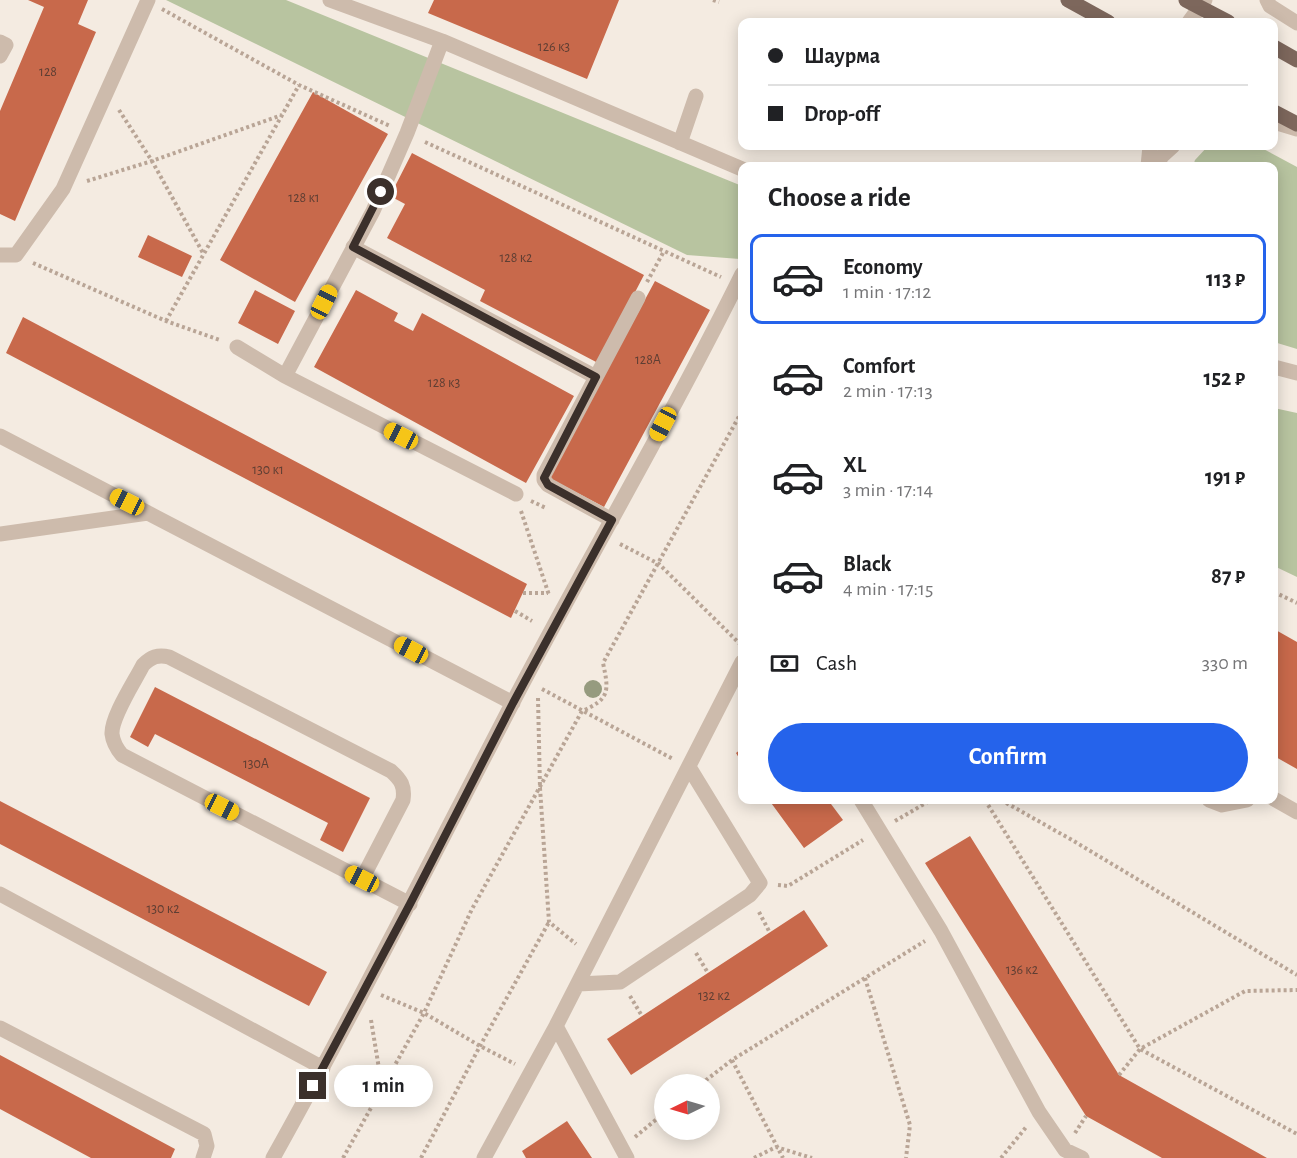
<!DOCTYPE html>
<html lang="en">
<head>
<meta charset="utf-8">
<style>
	:root { --surface:#fff; --page:#f6f6f6; --text:#202124; --muted:#757577; --line:#e0e0e0; --accent:#2563eb }
	body { margin:0; font-family:"Alegreya Sans",sans-serif; background:var(--page); color:var(--text); height:100vh; display:flex; flex-direction:column; font-size:22px; white-space:nowrap }
	* { box-sizing:border-box; margin:0 }
	p { font-size:20px; color:var(--muted) }
	.icon { flex:none; width:33px; height:33px; fill:none; stroke:currentColor; stroke-width:2; stroke-linecap:round; stroke-linejoin:round }
	.map { position:relative; flex:1; overflow:hidden }
	.drawer { position:absolute; left:738px; top:162px; width:540px; height:642px; display:flex; flex-direction:column; background:var(--surface); border-radius:12px; box-shadow:0 3px 15px #0003 }
	.drawer>* { flex:none }
	.banner { position:absolute; left:738px; top:18px; width:540px; height:132px; border-radius:12px; box-shadow:0 3px 15px #0003; display:grid; align-content:center; height:132px; padding:0 30px; background:var(--surface) }
	.needle { width:39px; rotate:265deg }
	.controls { position:absolute; left:654px; top:1074px; display:grid; gap:12px }
	.controls a { display:grid; place-items:center; width:66px; height:66px; border-radius:50%; background:var(--surface); box-shadow:0 3px 15px #0003; font-size:30px }
	.end { position:absolute; width:27px; height:27px; margin:-14px; border:8px solid #3b302b; background:#fff; box-shadow:0 0 0 3px #fff }
	.from { border-radius:50% }
	.bubble { position:absolute; height:42px; border-radius:21px; background:var(--surface); box-shadow:0 3px 15px #0003; font-size:20px; font-weight:700; line-height:42px; text-align:center }
	.car { position:absolute; width:18px; height:36px; margin:-18px -9px; border-radius:8px; box-shadow:0 0 4px 2px #0007; background:linear-gradient(#f5c518 24%,#345 0 40%,#f5c518 0 76%,#345 0 86%,#f5c518 0) }
	.banner b { display:flex; align-items:center; gap:21px; height:57px; font-size:22px }
	.banner b+b { border-top:2px solid var(--line) }
	.banner i { width:15px; height:15px; background:var(--text) }
	ul { padding:0; list-style:none }
	li { display:flex; align-items:center; gap:18px; height:90px; margin:0 12px 9px; padding:0 18px; border:3px solid transparent; border-radius:12px }
	li div { flex:1 }
	li b { display:block; font-size:22px }
	li em { font-style:normal; font-weight:700 }
	li.selected { border-color:var(--accent) }
	li>.icon { width:54px; height:54px; stroke-width:1.5 }
	h2 { padding:0 30px; font-size:27px; line-height:72px }
	.pay { display:flex; align-items:center; gap:15px; height:66px; padding:0 30px; font-size:22px }
	.pay p { margin-inline-start:auto }
	.button { display:flex; gap:12px; margin-top:auto; padding:12px 30px }
	.button a { flex:1; height:69px; border-radius:36px; background:var(--accent); color:#fff; font-size:24px; font-weight:700; line-height:69px; text-align:center }
	.map>svg:first-child { display:block }
	.green { fill:#b8c4a0 }
	.building { fill:#c8694b }
	.lines { fill:none; stroke-linecap:round; stroke-linejoin:round }
	.path { stroke:#b9a596; stroke-width:4; stroke-dasharray:3 3; stroke-linecap:butt }
	.minor { stroke:#cdbbac; stroke-width:15 }
	.major { stroke:#7d675c; stroke-width:15 }
	.tree { fill:#969b7f }
	.route { stroke:#3b302b; stroke-width:8 }
	.labels { text-anchor:middle; stroke-width:6; stroke-linejoin:round; paint-order:stroke }
	.number-label { font-size:14px; fill:#5e3e33 }
</style>
</head>
<body>
<div class="map">
<svg width="1297" height="1158" viewBox="0 0 1297 1158">
	<rect width="100%" height="100%" fill="#f4ebe1"/>
	<!-- green -->
	<path class="green" d="M 166,0 L 286,0 L 742,186 L 742,253 L 740,259 L 687,255 Z
		M 1208,146 L 1258,146 L 1297,167 L 1297,349 L 1274,342 L 1274,166 L 1193,166 L 1195,160 Z
		M 1274,408 L 1297,413 L 1297,577 L 1274,566 Z"/>
	<!-- building -->
	<path class="building" d="M 28,0 L 88,0 L 78,24 L 96,32 L 15,221 L 0,214 L 0,111 L 44,7 Z
		M 434,0 L 619,0 L 587,79 L 428,13 Z
		M 313,92 L 388,134 L 295,302 L 220,260 Z
		M 412,153 L 644,275 L 598,363 L 480,301 L 485,290 L 387,238 L 405,204 L 390,196 Z
		M 148,235 L 192,256 L 182,277 L 138,257 Z
		M 655,281 L 710,310 L 604,507 L 549,478 Z
		M 255,290 L 295,311 L 278,344 L 238,323 Z
		M 356,290 L 398,313 L 394,321 L 413,331 L 422,313 L 574,396 L 526,483 L 314,367 Z
		M 23,317 L 527,584 L 511,618 L 6,353 Z
		M 1274,629 L 1297,642 L 1297,769 L 1274,756 Z
		M 155,687 L 370,798 L 343,852 L 320,840 L 328,823 L 155,734 L 148,747 L 130,737 Z
		M 742,748 L 742,763 L 736,753 Z
		M 769,800 L 828,800 L 843,820 L 804,848 Z
		M 0,801 L 327,972 L 309,1006 L 0,844 Z
		M 970,836 L 1119,1075 L 1267,1158 L 1162,1158 L 1086,1116 L 925,863 Z
		M 804,910 L 828,946 L 631,1075 L 607,1039 Z
		M 0,1055 L 175,1149 L 171,1158 L 91,1158 L 0,1109 Z
		M 567,1121 L 592,1158 L 526,1158 L 522,1151 Z"/>
	<g class="lines">
		<!-- path -->
		<path class="path" d="M 713,0 L 719,2
			M 162,9 L 299,85 L 390,126
			M 119,110 L 152,161 L 203,253
			M 425,142 L 721,277
			M 87,181 L 152,161 L 282,115
			M 33,263 L 166,321 L 220,340
			M 647,282 L 664,251
			M 166,321 L 299,85
			M 531,501 L 546,508
			M 521,511 L 549,595
			M 620,544 L 659,564 L 740,644
			M 1274,592 L 1297,603
			M 523,593 L 548,593
			M 515,611 L 532,621
			M 542,689 L 673,759
			M 538,698 L 540,788 L 549,922 L 576,944
			M 985,800 L 1140,1049 L 1297,1134
			M 1001,800 L 1072,840 L 1297,975
			M 895,821 L 931,800
			M 778,885 L 788,886 L 863,840
			M 759,912 L 770,933
			M 696,953 L 708,973
			M 865,978 L 910,1125 L 906,1158
			M 381,995 L 424,1013 L 480,1046 L 515,1064
			M 630,996 L 642,1016
			M 371,1020 L 382,1087
			M 732,1060 L 783,1158
			M 1119,1075 L 1140,1049 L 1245,991 L 1297,990
			M 701,1084 L 732,1060 L 925,941
			M 1075,1133 L 1086,1116
			M 635,1137 L 664,1113
			M 343,1158 L 424,1013 L 472,909 L 582,711 C 610,699 609,691 603,663 L 742,411
			M 421,1158 L 480,1046 L 549,922
			M 754,1158 L 776,1147 L 812,1158
			M 1001,1158 L 1027,1126"/>
		<!-- minor -->
		<path class="minor" d="M 330,0 L 442,41 L 742,169
			M 1267,0 L 1270,6 L 1297,23
			M 1189,22 L 1205,0
			M 0,42 L 6,45 L 0,56
			M 1274,122 L 1297,129
			M 680,143 L 696,96
			M 1148,166 L 1150,146
			M 1156,166 L 1162,156 L 1173,146
			M 353,247 L 596,377
			M 0,255 L 16,255 L 63,189 L 148,0
			M 237,347 L 285,376 L 373,211 L 407,133 L 442,41
			M 1274,367 L 1297,373
			M 285,376 L 516,494
			M 0,436 L 148,513
			M 612,520 L 548,485 L 544,480 L 544,475 L 638,298
			M 0,534 L 148,513 L 513,703
			M 1274,799 L 1297,812
			M 861,800 L 941,931 L 1039,1112 L 1065,1150 L 1082,1158
			M 1209,800 L 1222,805 L 1247,800
			M 362,879 L 403,800 C 405,786 401,780 391,771 L 169,657 C 158,654 151,657 143,665 C 135,681 111,717 112,734 C 113,743 117,749 122,755 L 410,904
			M 0,894 L 323,1068
			M 578,984 L 620,982 L 750,895 L 760,883 L 689,767
			M 556,1026 L 627,1158
			M 0,1028 L 204,1134 L 207,1146 L 203,1158
			M 273,1158 C 356,1009 433,856 512,704 C 587,560 670,420 742,274
			M 484,1158 L 556,1026 L 742,662"/>
		<!-- major -->
		<path class="major" d="M 1068,0 L 1108,22
			M 1186,0 L 1228,22
			M 1274,47 L 1297,60
			M 1274,112 L 1297,124"/>
	</g>
	<!-- trees -->
	<circle class="tree" cx="593" cy="689" r="9"/>
	<g class="lines">
		<!-- route -->
		<path class="route" d="M 313,1086 L 410,904 L 513,703 L 612,520 L 548,485 L 544,478 L 596,377 L 353,247 L 381,192"/>
	</g>
	<g class="labels">
		<!-- number labels -->
		<g class="number-label">
			<text x="554" y="51">126 к3</text>
			<text x="48" y="76">128</text>
			<text x="304" y="202">128 к1</text>
			<text x="516" y="262">128 к2</text>
			<text x="648" y="364">128А</text>
			<text x="444" y="387">128 к3</text>
			<text x="268" y="474">130 к1</text>
			<text x="256" y="768">130А</text>
			<text x="163" y="913">130 к2</text>
			<text x="1022" y="974">136 к2</text>
			<text x="714" y="1000">132 к2</text>
		</g>
	</g>
</svg>
<div class="controls">
<a><svg class="needle" viewBox="-14 -14 28 28"><path d="M0-13l5 13h-10z" fill="#e53935"/><path d="M0 13l5-13h-10z" fill="#757577"/></svg></a>
</div>
<i class="end from" style="left:381px;top:192px"></i>
<i class="end" style="left:313px;top:1086px"></i>
<div class="bubble" style="left:334px;top:1065px;width:99px">1 min</div>
<i class="car" style="left:324px;top:302px;rotate:27deg"></i>
<i class="car" style="left:663px;top:424px;rotate:208deg"></i>
<i class="car" style="left:401px;top:436px;rotate:297deg"></i>
<i class="car" style="left:127px;top:502px;rotate:297deg"></i>
<i class="car" style="left:411px;top:650px;rotate:298deg"></i>
<i class="car" style="left:222px;top:807px;rotate:117deg"></i>
<i class="car" style="left:362px;top:879px;rotate:297deg"></i>
<div class="banner">
<b><i class="from"></i>Шаурма</b>
<b><i></i>Drop-off</b>
</div>
<section class="drawer">
<h2>Choose a ride</h2>
<ul>
<li class="selected"><svg class="icon" aria-label="car" viewBox="0 0 24 24"><path d="M5 17H2v-5l4-1 3-4h7l3 4 3 1v5h-3M9 17h6M6 11h13"/><circle cx="7" cy="17" r="2"/><circle cx="17" cy="17" r="2"/></svg><div><b>Economy</b><p>1 min · 17:12</p></div><em>113 ₽</em></li>
<li><svg class="icon" aria-label="car" viewBox="0 0 24 24"><path d="M5 17H2v-5l4-1 3-4h7l3 4 3 1v5h-3M9 17h6M6 11h13"/><circle cx="7" cy="17" r="2"/><circle cx="17" cy="17" r="2"/></svg><div><b>Comfort</b><p>2 min · 17:13</p></div><em>152 ₽</em></li>
<li><svg class="icon" aria-label="car" viewBox="0 0 24 24"><path d="M5 17H2v-5l4-1 3-4h7l3 4 3 1v5h-3M9 17h6M6 11h13"/><circle cx="7" cy="17" r="2"/><circle cx="17" cy="17" r="2"/></svg><div><b>XL</b><p>3 min · 17:14</p></div><em>191 ₽</em></li>
<li><svg class="icon" aria-label="car" viewBox="0 0 24 24"><path d="M5 17H2v-5l4-1 3-4h7l3 4 3 1v5h-3M9 17h6M6 11h13"/><circle cx="7" cy="17" r="2"/><circle cx="17" cy="17" r="2"/></svg><div><b>Black</b><p>4 min · 17:15</p></div><em>87 ₽</em></li>
</ul>
<div class="pay"><svg class="icon" aria-label="cash" viewBox="0 0 24 24"><path d="M3 7h18v10H3z"/><circle cx="12" cy="12" r="2"/></svg>Cash<p>330 m</p></div>
<div class="button"><a>Confirm</a></div>
</section>
</div>
</body>
</html>
